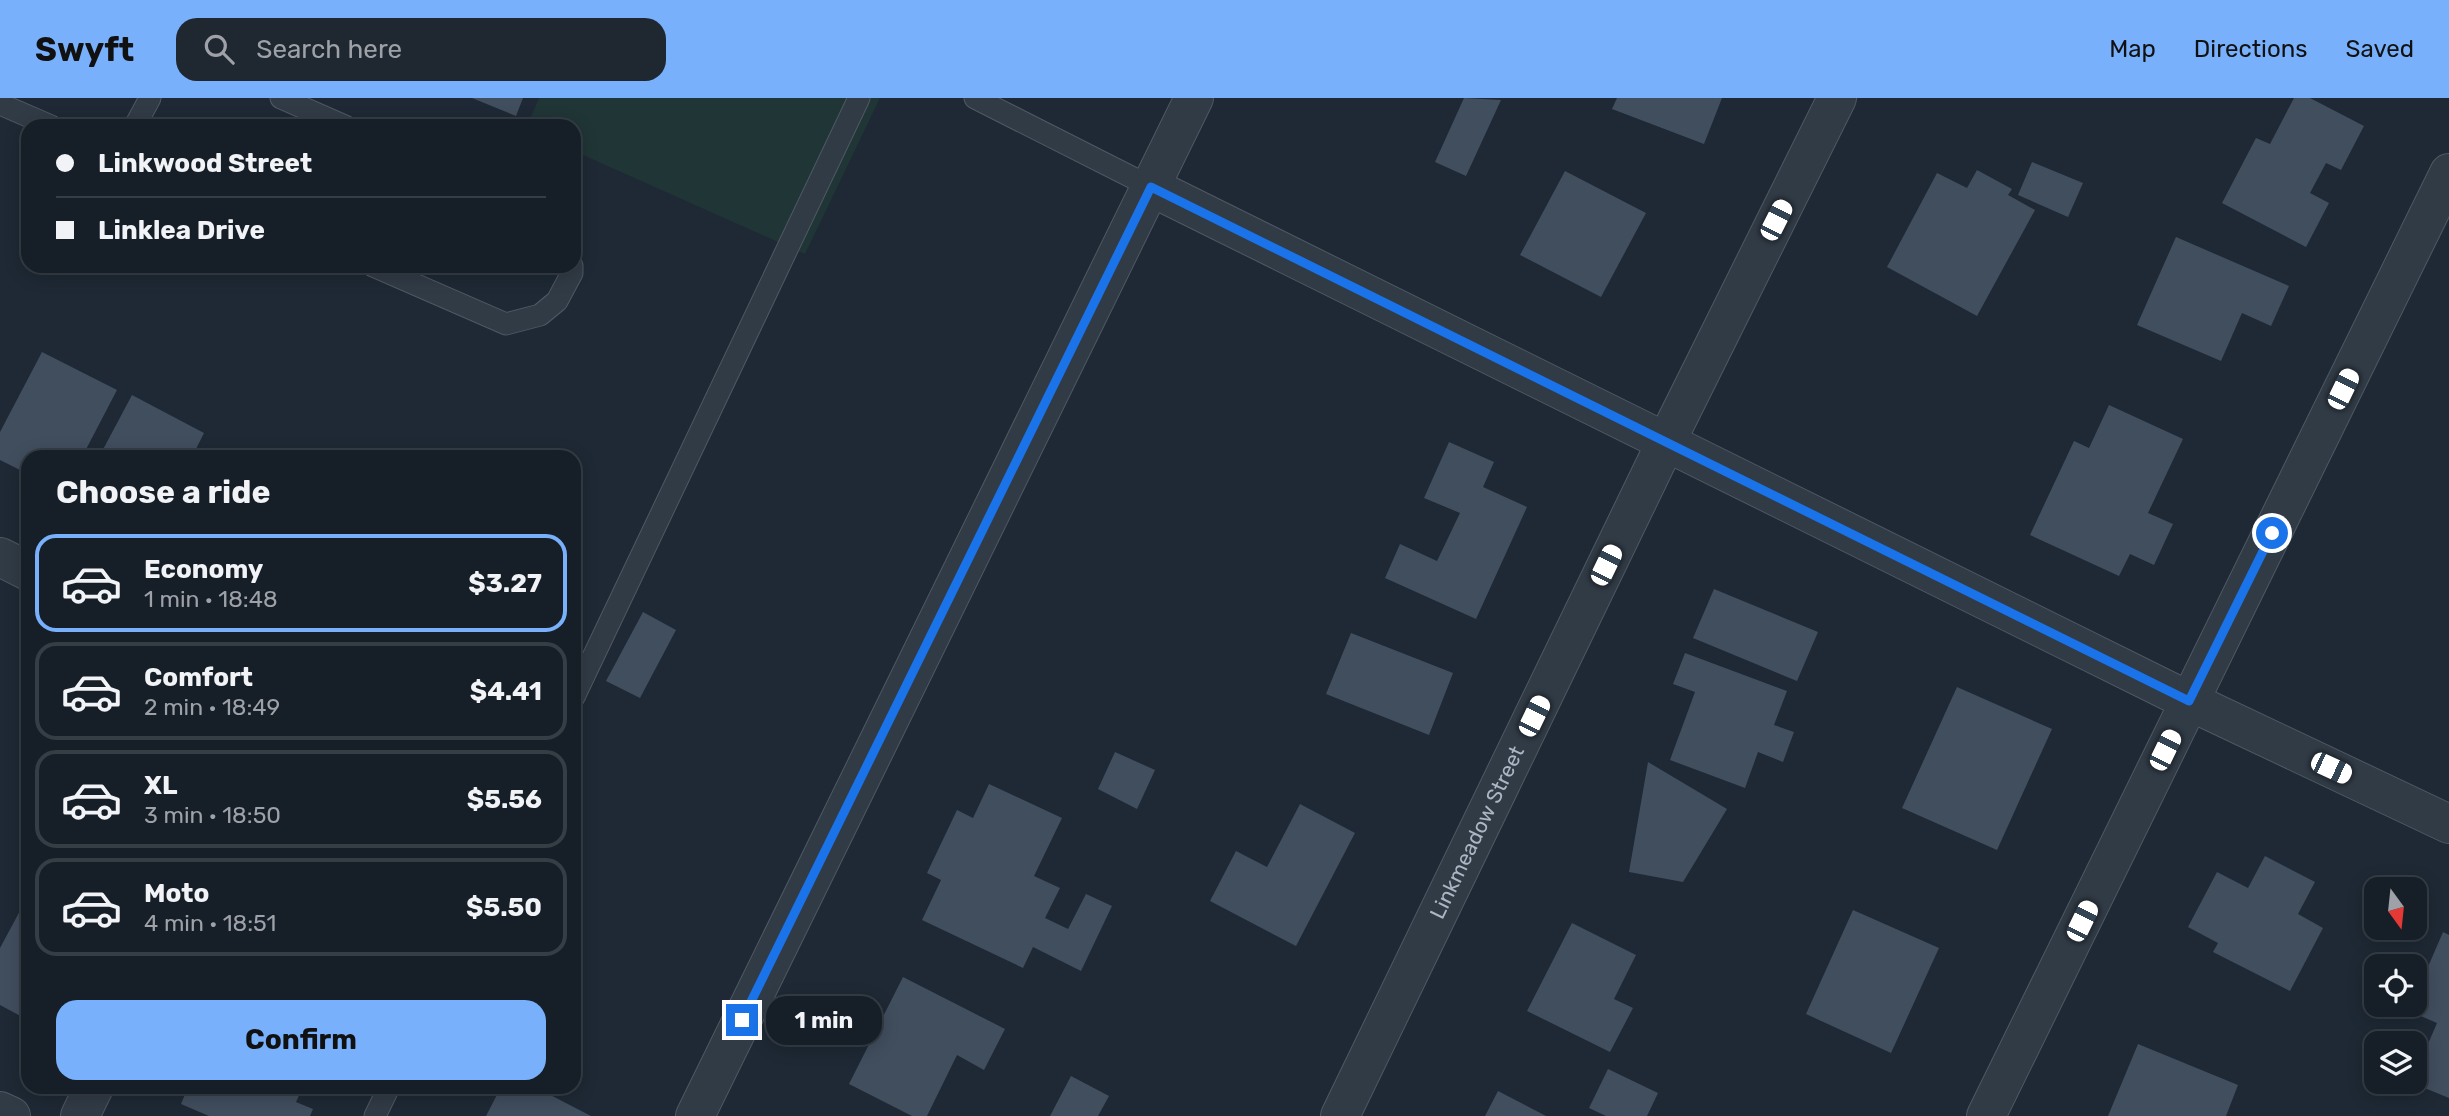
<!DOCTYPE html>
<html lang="en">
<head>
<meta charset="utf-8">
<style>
	:root { --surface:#161f28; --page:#1f2730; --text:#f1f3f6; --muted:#9ea2a8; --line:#353d45; --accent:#78b0fb }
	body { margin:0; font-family:Rubik,sans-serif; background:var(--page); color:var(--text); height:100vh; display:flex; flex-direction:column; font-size:26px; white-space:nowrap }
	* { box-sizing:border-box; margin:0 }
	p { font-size:23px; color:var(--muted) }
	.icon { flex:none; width:38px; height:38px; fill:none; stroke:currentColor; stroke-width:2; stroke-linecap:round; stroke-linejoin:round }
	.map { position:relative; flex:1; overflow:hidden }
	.side { position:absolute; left:21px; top:352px; width:560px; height:644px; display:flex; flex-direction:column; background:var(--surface); border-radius:21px; box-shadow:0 4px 18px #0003,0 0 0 2px var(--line) }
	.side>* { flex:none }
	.guide { position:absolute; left:21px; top:21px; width:560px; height:154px; border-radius:21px; box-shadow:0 4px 18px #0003,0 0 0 2px var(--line); display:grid; align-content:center; height:154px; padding:0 35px; background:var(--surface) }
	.needle { width:46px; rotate:165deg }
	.fabs { position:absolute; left:2364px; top:779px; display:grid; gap:14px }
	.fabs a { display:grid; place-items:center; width:63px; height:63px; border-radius:14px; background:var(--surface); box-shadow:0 4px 18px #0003,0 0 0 2px var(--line); font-size:35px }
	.end { position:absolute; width:32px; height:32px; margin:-16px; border:9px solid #1a73e8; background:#fff; box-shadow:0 0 0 4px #fff }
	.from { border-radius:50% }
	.bubble { position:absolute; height:49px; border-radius:21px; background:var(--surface); box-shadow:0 4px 18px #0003,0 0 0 2px var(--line); font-size:23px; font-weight:700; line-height:49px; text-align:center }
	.car { position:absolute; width:21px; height:42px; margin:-21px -10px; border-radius:9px; box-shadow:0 0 5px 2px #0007; background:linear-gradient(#fff 24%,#345 0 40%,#fff 0 76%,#345 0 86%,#fff 0) }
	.guide b { display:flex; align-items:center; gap:24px; height:66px; font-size:26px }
	.guide b+b { border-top:2px solid var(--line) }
	.guide i { width:18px; height:18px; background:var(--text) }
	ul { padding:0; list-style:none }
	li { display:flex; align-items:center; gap:21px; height:98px; margin:0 14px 10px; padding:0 21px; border:4px solid var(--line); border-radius:21px }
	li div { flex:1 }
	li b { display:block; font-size:26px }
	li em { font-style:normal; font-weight:700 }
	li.selected { border-color:var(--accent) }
	li>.icon { width:63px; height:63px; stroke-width:1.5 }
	h2 { padding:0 35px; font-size:32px; line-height:84px }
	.action { display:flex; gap:14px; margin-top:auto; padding:14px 35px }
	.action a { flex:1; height:80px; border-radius:21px; background:var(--accent); color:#111; font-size:28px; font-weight:700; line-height:80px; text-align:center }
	header { display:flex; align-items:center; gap:42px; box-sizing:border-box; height:98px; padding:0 35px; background:var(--accent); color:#111 }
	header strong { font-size:33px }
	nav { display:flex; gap:38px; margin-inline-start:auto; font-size:24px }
	.search { width:490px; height:63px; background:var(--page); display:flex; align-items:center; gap:18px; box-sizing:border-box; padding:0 24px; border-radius:21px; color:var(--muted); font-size:26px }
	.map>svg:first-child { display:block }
	.green { fill:#203536 }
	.building { fill:#414e5e }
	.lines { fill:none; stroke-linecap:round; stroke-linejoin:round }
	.service-casing { stroke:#4f5864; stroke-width:23 }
	.minor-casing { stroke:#4f5864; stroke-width:40 }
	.service { stroke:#313b46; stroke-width:21 }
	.minor { stroke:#313b46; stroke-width:38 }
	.route { stroke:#1a73e8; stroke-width:9 }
	.labels { text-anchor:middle; stroke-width:5; stroke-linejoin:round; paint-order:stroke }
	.street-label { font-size:21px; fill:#abb5c3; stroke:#17202a }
</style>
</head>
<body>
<header>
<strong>Swyft</strong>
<div class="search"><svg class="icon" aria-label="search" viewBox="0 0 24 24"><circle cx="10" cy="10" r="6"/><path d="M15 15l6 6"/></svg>Search here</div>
<nav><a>Map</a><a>Directions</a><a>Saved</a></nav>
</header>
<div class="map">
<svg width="2449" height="1018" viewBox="0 0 2449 1018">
	<rect width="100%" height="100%" fill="#1e2935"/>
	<!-- green -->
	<path class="green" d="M 539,0 L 880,0 L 805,156 L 574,53 L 574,28 L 527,28 Z"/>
	<!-- building -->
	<path class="building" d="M 472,0 L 523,0 L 516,18 Z
		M 1464,0 L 1501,2 L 1466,78 L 1435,64 Z
		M 1617,0 L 1722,0 L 1704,46 L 1612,11 Z
		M 2294,0 L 2310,0 L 2364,28 L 2341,72 L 2326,65 L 2310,95 L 2329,105 L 2306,149 L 2222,105 L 2256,40 L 2270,46 Z
		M 2032,64 L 2083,85 L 2068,119 L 2018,97 Z
		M 1977,72 L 2012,91 L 2008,97 L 2035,112 L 1977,218 L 1887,169 L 1937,75 L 1967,90 Z
		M 1565,73 L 1646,115 L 1601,199 L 1520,157 Z
		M 2176,139 L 2289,188 L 2271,228 L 2242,215 L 2221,263 L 2137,227 Z
		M 42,254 L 117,292 L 82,359 L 28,359 L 28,376 L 0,362 L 0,334 Z
		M 132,297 L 204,335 L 192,359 L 99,359 Z
		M 2109,307 L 2183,341 L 2148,415 L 2173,426 L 2154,467 L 2130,456 L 2119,478 L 2030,437 L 2074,343 L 2089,350 Z
		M 1449,344 L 1494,364 L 1483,389 L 1527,409 L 1476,521 L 1385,480 L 1400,446 L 1437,463 L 1460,415 L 1424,400 Z
		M 1714,491 L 1818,534 L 1797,583 L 1693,540 Z
		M 643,514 L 676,532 L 640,600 L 606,583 Z
		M 1351,535 L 1453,575 L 1429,637 L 1326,596 Z
		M 1685,555 L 1787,593 L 1774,627 L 1794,634 L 1783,664 L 1758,654 L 1745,690 L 1670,662 L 1695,594 L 1673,586 Z
		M 1957,589 L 2052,631 L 1997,752 L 1902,710 Z
		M 1115,654 L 1155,672 L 1137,711 L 1098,691 Z
		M 1648,664 L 1727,711 L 1683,784 L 1629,774 Z
		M 989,686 L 1062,720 L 1034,778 L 1060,790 L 1045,820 L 1068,831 L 1086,796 L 1112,808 L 1081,873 L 1033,849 L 1023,870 L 922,822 L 941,782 L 927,775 L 957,712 L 973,720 Z
		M 1300,706 L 1355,735 L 1296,848 L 1210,803 L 1236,753 L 1267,769 Z
		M 2265,758 L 2315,784 L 2298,816 L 2323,830 L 2290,893 L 2213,854 L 2218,845 L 2188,829 L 2217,774 L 2248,790 Z
		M 28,798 L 28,922 L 0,907 L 0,850 Z
		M 1853,812 L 1939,850 L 1891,955 L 1806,916 Z
		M 1572,825 L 1636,857 L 1614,901 L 1633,910 L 1610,954 L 1527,913 Z
		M 2443,834 L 2449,837 L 2449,1000 L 2410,984 L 2415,984 L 2415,976 L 2437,925 L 2409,913 L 2415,906 L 2415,899 Z
		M 903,879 L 1005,931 L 984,972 L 957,957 L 927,1018 L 912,1018 L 849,986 Z
		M 2138,946 L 2238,987 L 2226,1018 L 2108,1018 Z
		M 1608,971 L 1658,995 L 1647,1018 L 1606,1018 L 1589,1010 Z
		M 1071,978 L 1109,998 L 1098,1018 L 1050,1018 Z
		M 188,989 L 303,989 L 296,1004 L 313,1011 L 310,1018 L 209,1018 L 181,1006 Z
		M 501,989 L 535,989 L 591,1018 L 486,1018 Z
		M 1498,993 L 1546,1018 L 1485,1018 Z"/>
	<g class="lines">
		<defs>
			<path id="service" d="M 281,0 L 345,28
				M 975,0 L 1151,89
				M 0,6 L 51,28
				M 135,28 L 150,0
				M 373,168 L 506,226 L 540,217 L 557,203 L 572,175 L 572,168
				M 574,599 L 859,0
				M 375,1018 L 389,989"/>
			<g id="minor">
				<path d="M 1151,89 L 2189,603 L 2449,726"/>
				<path d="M 0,459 L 28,473"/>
				<path d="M 0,1013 L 11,1018"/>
				<path d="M 80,1018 L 94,989"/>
				<path d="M 695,1018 L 1194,0"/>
				<path id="s1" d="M 1340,1018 L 1667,342 L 1837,0"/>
				<path d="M 1986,1018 L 2449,75"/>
			</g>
		</defs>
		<!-- service casing -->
		<use href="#service" class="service-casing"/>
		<!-- minor casing -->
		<use href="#minor" class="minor-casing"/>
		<!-- service -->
		<use href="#service" class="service"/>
		<!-- minor -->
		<use href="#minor" class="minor"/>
	</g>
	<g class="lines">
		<!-- route -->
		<path class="route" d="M 742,922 L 1151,89 L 2189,603 L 2272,435"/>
	</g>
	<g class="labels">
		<!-- street labels -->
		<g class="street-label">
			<text dy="7" stroke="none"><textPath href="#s1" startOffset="315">Linkmeadow Street</textPath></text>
		</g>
	</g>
</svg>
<div class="fabs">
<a><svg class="needle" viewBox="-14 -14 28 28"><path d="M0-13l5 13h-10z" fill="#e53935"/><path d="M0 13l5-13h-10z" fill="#9ea2a8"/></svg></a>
<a><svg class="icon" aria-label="locate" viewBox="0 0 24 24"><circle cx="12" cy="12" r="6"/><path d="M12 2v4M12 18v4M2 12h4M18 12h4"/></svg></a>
<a><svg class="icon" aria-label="layers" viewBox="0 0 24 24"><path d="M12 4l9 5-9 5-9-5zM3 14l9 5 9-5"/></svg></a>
</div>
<i class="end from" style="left:2272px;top:435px"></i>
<i class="end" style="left:742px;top:922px"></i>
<div class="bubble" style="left:766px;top:898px;width:116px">1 min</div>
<i class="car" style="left:1776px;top:122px;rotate:27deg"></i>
<i class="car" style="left:2343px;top:291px;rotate:26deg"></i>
<i class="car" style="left:1606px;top:467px;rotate:26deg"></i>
<i class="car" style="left:1534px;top:618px;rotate:26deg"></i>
<i class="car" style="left:2165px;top:652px;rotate:26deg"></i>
<i class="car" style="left:2331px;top:670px;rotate:115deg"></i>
<i class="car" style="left:2082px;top:823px;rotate:26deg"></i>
<div class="guide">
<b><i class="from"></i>Linkwood Street</b>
<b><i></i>Linklea Drive</b>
</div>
<section class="side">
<h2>Choose a ride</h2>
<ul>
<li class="selected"><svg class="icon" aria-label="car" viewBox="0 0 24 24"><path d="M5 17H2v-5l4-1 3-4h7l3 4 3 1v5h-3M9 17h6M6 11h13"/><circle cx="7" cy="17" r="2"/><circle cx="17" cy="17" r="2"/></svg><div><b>Economy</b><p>1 min · 18:48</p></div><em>$3.27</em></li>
<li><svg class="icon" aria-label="car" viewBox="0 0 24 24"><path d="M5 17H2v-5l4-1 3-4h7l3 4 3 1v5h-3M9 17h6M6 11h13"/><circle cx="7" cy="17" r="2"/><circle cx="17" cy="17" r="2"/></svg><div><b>Comfort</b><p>2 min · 18:49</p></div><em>$4.41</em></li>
<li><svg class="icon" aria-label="car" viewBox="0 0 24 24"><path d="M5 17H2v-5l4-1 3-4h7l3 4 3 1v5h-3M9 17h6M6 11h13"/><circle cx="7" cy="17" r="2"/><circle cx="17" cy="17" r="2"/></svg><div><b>XL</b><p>3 min · 18:50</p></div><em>$5.56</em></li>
<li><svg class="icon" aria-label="car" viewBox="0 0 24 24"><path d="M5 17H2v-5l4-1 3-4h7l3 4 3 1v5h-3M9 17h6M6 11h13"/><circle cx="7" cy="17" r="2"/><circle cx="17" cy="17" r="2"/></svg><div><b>Moto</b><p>4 min · 18:51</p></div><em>$5.50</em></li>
</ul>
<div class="action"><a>Confirm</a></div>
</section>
</div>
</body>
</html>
